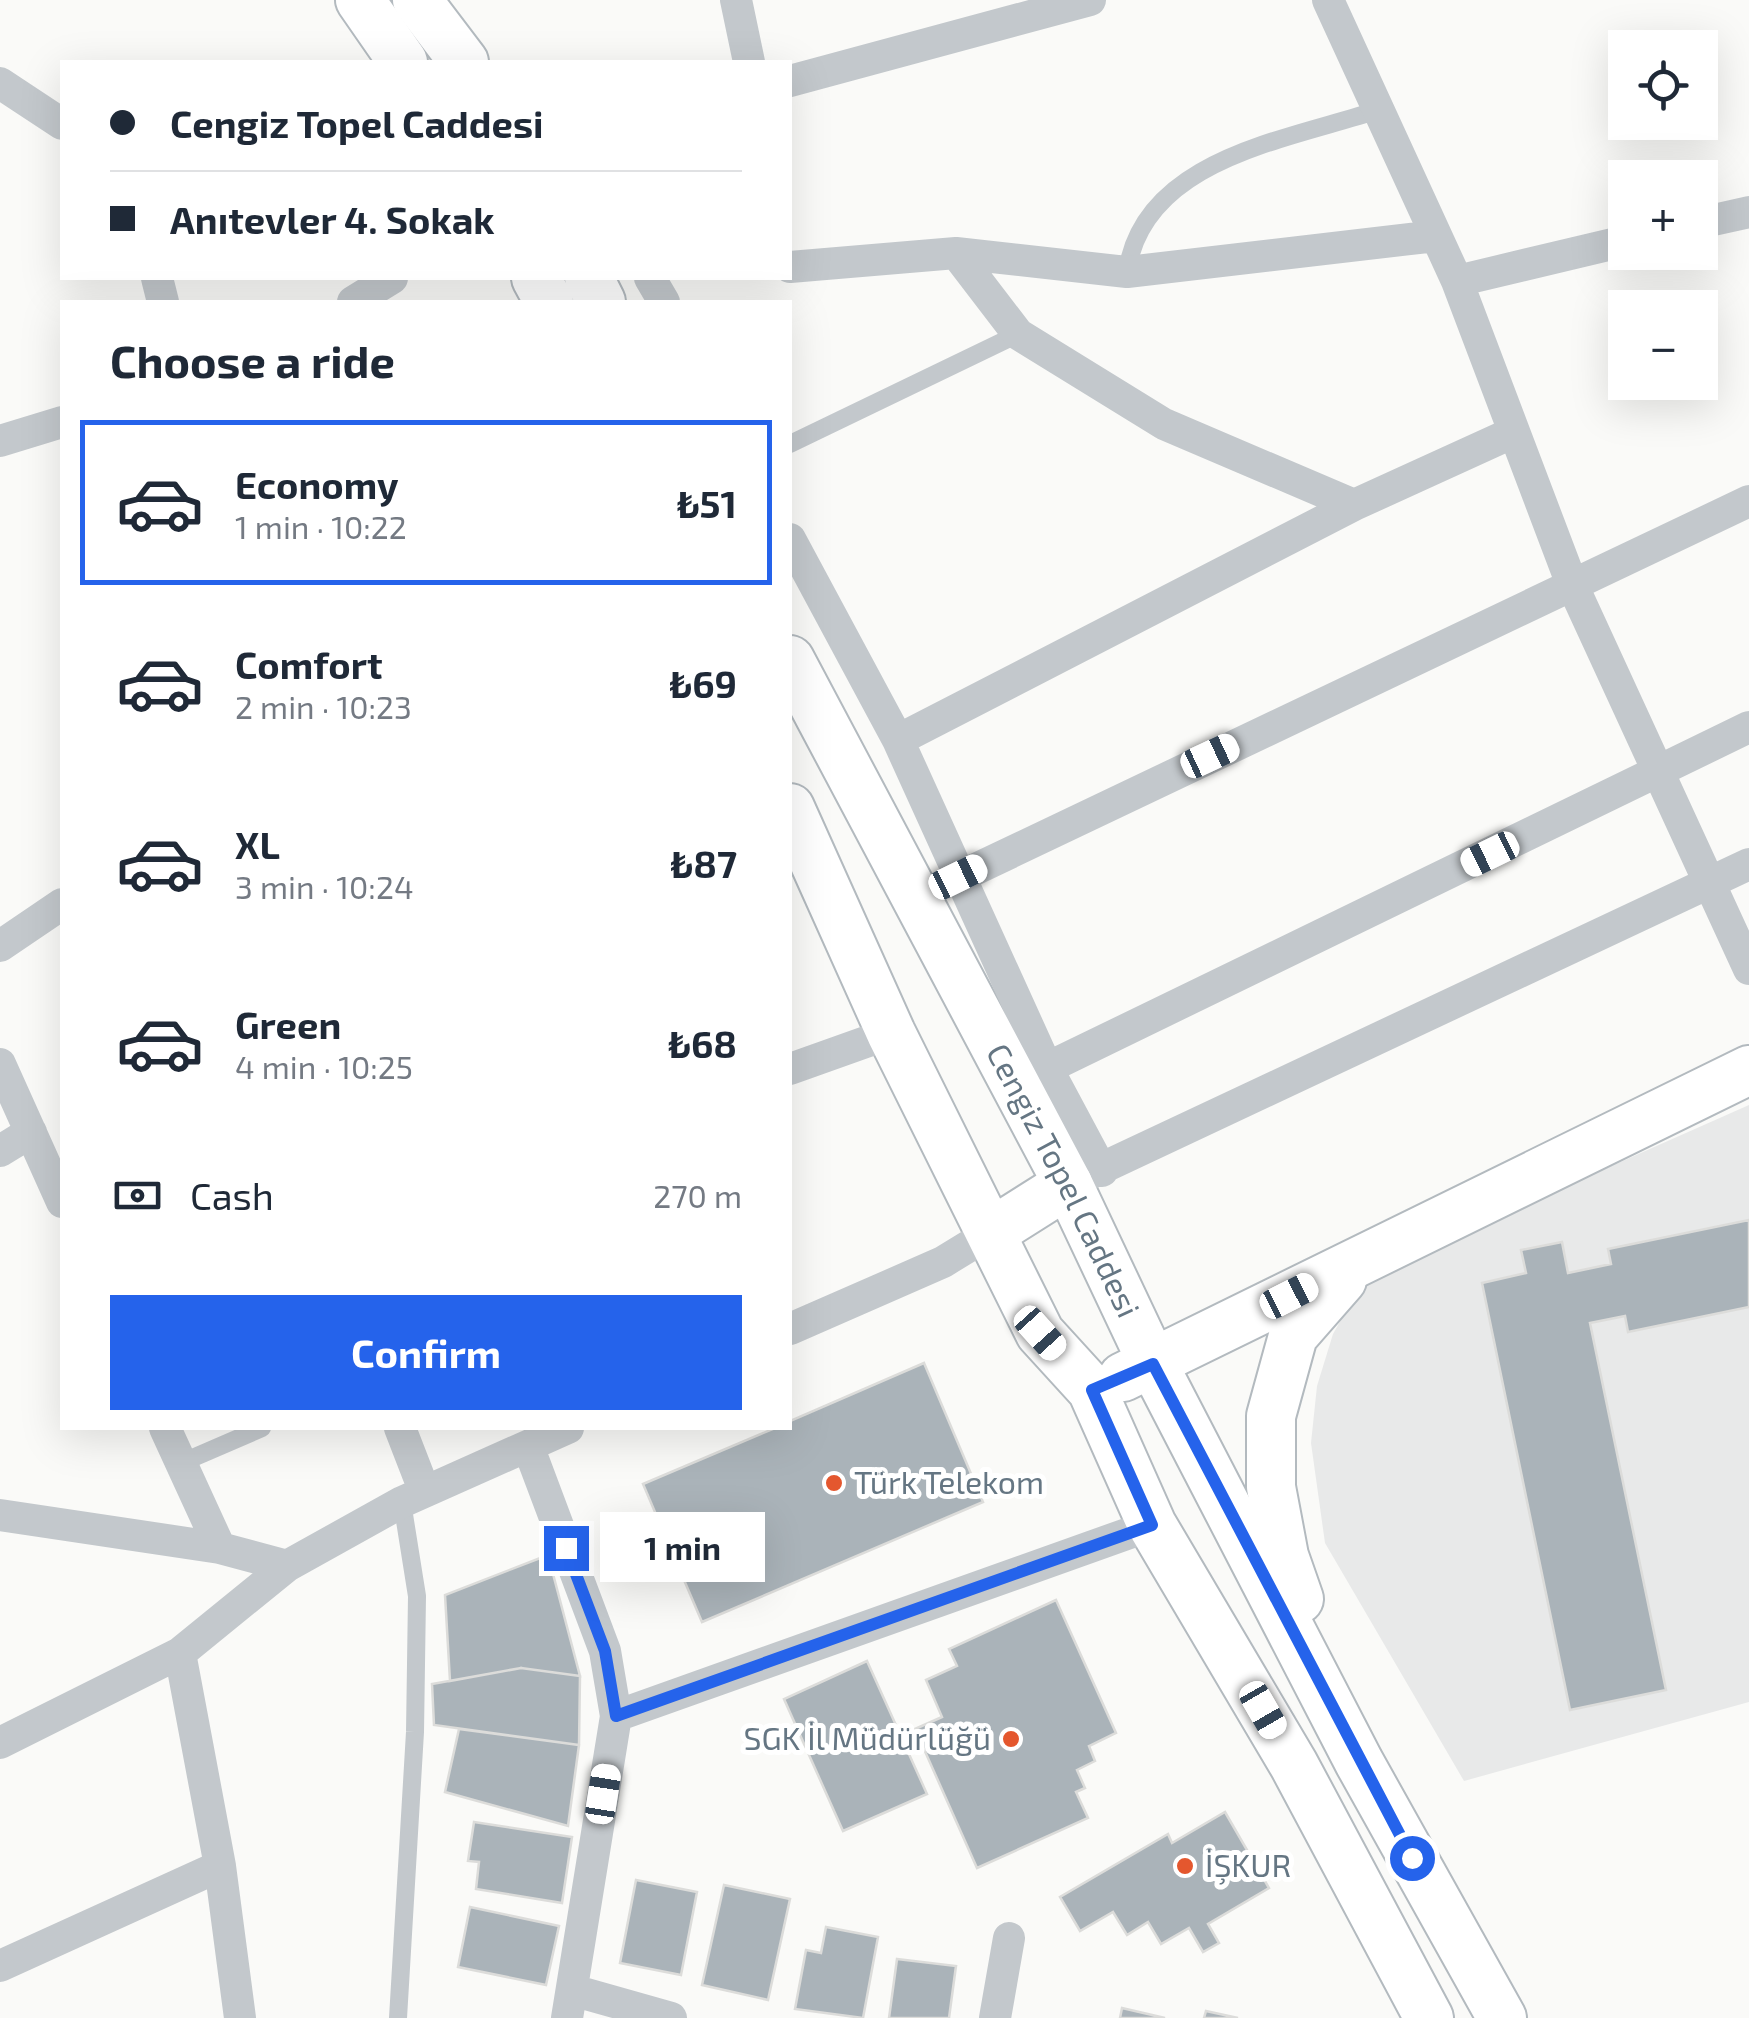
<!DOCTYPE html>
<html lang="en">
<head>
<meta charset="utf-8">
<style>
	:root { --surface:#fff; --page:#f2f2f3; --text:#1f2937; --muted:#747a83; --line:#e0e1e3; --accent:#2563eb }
	body { margin:0; font-family:"Exo 2",sans-serif; background:var(--page); color:var(--text); height:100vh; display:flex; flex-direction:column; font-size:38px; white-space:nowrap }
	* { box-sizing:border-box; margin:0 }
	p { font-size:32px; color:var(--muted) }
	.icon { flex:none; width:55px; height:55px; fill:none; stroke:currentColor; stroke-width:2; stroke-linecap:round; stroke-linejoin:round }
	.map { position:relative; flex:1; overflow:hidden }
	.details { position:absolute; left:60px; top:300px; width:732px; height:1130px; display:flex; flex-direction:column; background:var(--surface); border-radius:0px; box-shadow:0 10px 40px #0002 }
	.details>* { flex:none }
	.guide { position:absolute; left:60px; top:60px; width:732px; height:220px; border-radius:0px; box-shadow:0 10px 40px #0002; display:grid; align-content:center; height:220px; padding:0 50px; background:var(--surface) }
	.buttons { position:absolute; left:1608px; top:30px; display:grid; gap:20px }
	.buttons a { display:grid; place-items:center; width:110px; height:110px; border-radius:0px; background:var(--surface); box-shadow:0 10px 40px #0002; font-size:50px }
	.end { position:absolute; width:45px; height:45px; margin:-22px; border:12px solid #2563eb; background:#fff; box-shadow:0 0 0 5px #fff }
	.from { border-radius:50% }
	.bubble { position:absolute; height:70px; border-radius:0px; background:var(--surface); box-shadow:0 10px 40px #0002; font-size:32px; font-weight:700; line-height:70px; text-align:center }
	.car { position:absolute; width:30px; height:60px; margin:-30px -15px; border-radius:12px; box-shadow:0 0 8px 2px #0007; background:linear-gradient(#fff 24%,#345 0 40%,#fff 0 76%,#345 0 86%,#fff 0) }
	.guide b { display:flex; align-items:center; gap:35px; height:95px; font-size:38px }
	.guide b+b { border-top:2px solid var(--line) }
	.guide i { width:25px; height:25px; background:var(--text) }
	ul { padding:0; list-style:none }
	li { display:flex; align-items:center; gap:30px; height:165px; margin:0 20px 15px; padding:0 30px; border:5px solid transparent; border-radius:0px }
	li div { flex:1 }
	li b { display:block; font-size:38px }
	li em { font-style:normal; font-weight:700 }
	li.on { border-color:var(--accent) }
	li>.icon { width:90px; height:90px; stroke-width:1.5 }
	h2 { padding:0 50px; font-size:45px; line-height:120px }
	.pay { display:flex; align-items:center; gap:25px; height:110px; padding:0 50px; font-size:38px }
	.pay p { margin-inline-start:auto }
	.primary-button { display:flex; gap:20px; margin-top:auto; padding:20px 50px }
	.primary-button a { flex:1; height:115px; border-radius:0px; background:var(--accent); color:#fff; font-size:40px; font-weight:700; line-height:115px; text-align:center }
	.map>svg:first-child { display:block }
	.built { fill:#e8e9e9 }
	.building { fill:#aab3b9; stroke:#dcdcda; stroke-width:2.5 }
	.lines { fill:none; stroke-linecap:round; stroke-linejoin:round }
	.secondary-casing { stroke:#b3babf; stroke-width:52 }
	.lane { stroke:#c3c8cc; stroke-width:18 }
	.street { stroke:#c3c8cc; stroke-width:32 }
	.secondary { stroke:#fff; stroke-width:48 }
	.route { stroke:#2563eb; stroke-width:12 }
	.poi-dot { fill:#e4572e; stroke:#fff; stroke-width:4 }
	.labels { text-anchor:middle; stroke-width:10; stroke-linejoin:round; paint-order:stroke }
	.street-label { font-size:32px; fill:#657683; stroke:#fff }
	.poi-label { font-size:32px; fill:#657683; stroke:#fff; text-anchor:start }
</style>
</head>
<body>
<div class="map">
<svg width="1749" height="2018" viewBox="0 0 1749 2018">
	<rect width="100%" height="100%" fill="#fafaf8"/>
	<!-- built -->
	<path class="built" d="M 1749,1105 L 1749,1702 L 1464,1781 L 1325,1543 L 1311,1443 L 1317,1386 L 1333,1334 L 1352,1300 L 1381,1268 Z"/>
	<!-- building -->
	<path class="building" d="M 1749,1220 L 1749,1307 L 1628,1332 L 1625,1316 L 1590,1323 L 1666,1690 L 1570,1710 L 1482,1283 L 1526,1273 L 1521,1250 L 1562,1242 L 1568,1273 L 1611,1264 L 1608,1249 Z
		M 924,1363 L 983,1502 L 702,1622 L 643,1484 L 775,1428 L 790,1428 L 790,1421 Z
		M 548,1555 L 580,1676 L 521,1668 L 450,1681 L 445,1595 Z
		M 1056,1600 L 1116,1733 L 1089,1746 L 1095,1761 L 1077,1770 L 1085,1788 L 1076,1792 L 1088,1818 L 977,1868 L 915,1729 L 942,1717 L 926,1680 L 957,1666 L 949,1649 Z
		M 867,1661 L 927,1794 L 843,1831 L 784,1699 Z
		M 521,1668 L 580,1676 L 579,1745 L 434,1725 L 432,1684 Z
		M 459,1729 L 579,1745 L 568,1826 L 445,1792 Z
		M 1225,1812 L 1269,1888 L 1208,1924 L 1219,1943 L 1203,1952 L 1189,1928 L 1161,1944 L 1148,1922 L 1127,1935 L 1113,1912 L 1080,1931 L 1060,1897 L 1168,1834 L 1172,1843 Z
		M 474,1822 L 572,1837 L 562,1903 L 476,1889 L 479,1862 L 468,1861 Z
		M 636,1880 L 697,1892 L 681,1975 L 620,1963 Z
		M 724,1885 L 790,1899 L 768,2000 L 702,1985 Z
		M 470,1907 L 559,1926 L 546,1985 L 458,1967 Z
		M 826,1927 L 878,1937 L 863,2018 L 795,2009 L 806,1950 L 821,1953 Z
		M 897,1959 L 956,1966 L 949,2018 L 889,2018 Z
		M 1122,2008 L 1165,2018 L 1120,2018 Z
		M 1206,2011 L 1238,2018 L 1204,2018 Z"/>
	<g class="lines">
		<defs>
			<g id="secondary">
				<path d="M 360,0 L 403,62"/>
				<path d="M 417,0 L 464,62"/>
				<path d="M 536,278 L 549,302"/>
				<path d="M 589,278 L 601,302"/>
				<path id="s1" d="M 790,660 L 1068,1184 L 1153,1364 L 1359,1762 L 1502,2018"/>
				<path d="M 790,808 L 891,1033 L 1040,1333 L 1092,1390 L 1152,1525 L 1294,1765 L 1429,2018"/>
				<path d="M 992,1232 L 1068,1184"/>
				<path d="M 1123,1377 L 1749,1070"/>
				<path d="M 1299,1599 L 1284,1556 L 1271,1487 L 1271,1416 L 1293,1336 L 1342,1280"/>
			</g>
		</defs>
		<!-- secondary casing -->
		<use href="#secondary" class="secondary-casing"/>
		<!-- lane -->
		<path class="lane" d="M 1127,272 C 1143,159 1287,140 1378,110
			M 790,444 L 1018,334
			M 181,1463 L 262,1428
			M 398,2018 L 415,1732 L 417,1596 L 402,1502"/>
		<!-- street -->
		<path class="street" d="M 736,0 L 749,62
			M 1328,0 L 1457,281 L 1571,582 L 1749,969
			M 790,81 L 1090,0
			M 0,83 L 62,124
			M 1700,223 L 1749,212
			M 956,253 L 1018,334 L 1164,424 L 1354,505
			M 790,267 L 956,253 L 1127,272 L 1436,236
			M 157,278 L 163,302
			M 650,278 L 664,302
			M 1457,281 L 1625,241
			M 353,302 L 392,278
			M 0,441 L 62,422
			M 790,539 L 898,740 L 1047,1068 L 1102,1171
			M 898,740 L 1354,505 L 1512,433
			M 959,877 L 1749,501
			M 0,946 L 62,904
			M 0,1064 L 62,1202
			M 1047,1068 L 1749,727
			M 790,1069 L 891,1033
			M 0,1151 L 31,1132
			M 1068,1184 L 1749,864
			M 790,1329 L 943,1262 L 992,1232
			M 165,1428 L 220,1548
			M 400,1428 L 424,1490
			M 528,1446 L 605,1651 L 616,1716 L 567,2018
			M 0,1515 L 220,1548 L 287,1566
			M 180,1653 L 220,1866 L 240,2018
			M 616,1716 L 1152,1525
			M 0,1743 L 180,1653 L 287,1566 L 402,1502 L 568,1428
			M 0,1966 L 220,1866
			M 572,1990 L 671,2018
			M 995,2018 L 1009,1938"/>
		<!-- secondary -->
		<use href="#secondary" class="secondary"/>
	</g>
	<g class="lines">
		<!-- route -->
		<path class="route" d="M 566,1548 L 605,1651 L 616,1716 L 1152,1525 L 1092,1390 L 1153,1364 L 1412,1858"/>
	</g>
	<!-- markers -->
	<g class="poi-dot">
		<circle cx="834" cy="1483" r="10"/>
		<circle cx="1011" cy="1739" r="10"/>
		<circle cx="1185" cy="1866" r="10"/>
	</g>
	<g class="labels">
		<!-- street labels -->
		<g class="street-label">
			<text dy="11" stroke="none"><textPath href="#s1" startOffset="588">Cengiz Topel Caddesi</textPath></text>
		</g>
		<!-- poi labels -->
		<g class="poi-label">
			<text x="854" y="1494">Türk Telekom</text>
			<text x="991" y="1750" text-anchor="end">SGK İl Müdürlüğü</text>
			<text x="1205" y="1877">İŞKUR</text>
		</g>
	</g>
</svg>
<div class="buttons">
<a><svg class="icon" aria-label="locate" viewBox="0 0 24 24"><circle cx="12" cy="12" r="6"/><path d="M12 2v4M12 18v4M2 12h4M18 12h4"/></svg></a>
<a>+</a>
<a>−</a>
</div>
<i class="end from" style="left:1412px;top:1858px"></i>
<i class="end" style="left:566px;top:1548px"></i>
<div class="bubble" style="left:600px;top:1512px;width:165px">1 min</div>
<i class="car" style="left:1210px;top:756px;rotate:65deg"></i>
<i class="car" style="left:1490px;top:854px;rotate:244deg"></i>
<i class="car" style="left:958px;top:877px;rotate:64deg"></i>
<i class="car" style="left:1289px;top:1296px;rotate:63deg"></i>
<i class="car" style="left:1040px;top:1333px;rotate:138deg"></i>
<i class="car" style="left:1263px;top:1710px;rotate:150deg"></i>
<i class="car" style="left:603px;top:1794px;rotate:9deg"></i>
<div class="guide">
<b><i class="from"></i>Cengiz Topel Caddesi</b>
<b><i></i>Anıtevler 4. Sokak</b>
</div>
<section class="details">
<h2>Choose a ride</h2>
<ul>
<li class="on"><svg class="icon" aria-label="car" viewBox="0 0 24 24"><path d="M5 17H2v-5l4-1 3-4h7l3 4 3 1v5h-3M9 17h6M6 11h13"/><circle cx="7" cy="17" r="2"/><circle cx="17" cy="17" r="2"/></svg><div><b>Economy</b><p>1 min · 10:22</p></div><em>₺51</em></li>
<li><svg class="icon" aria-label="car" viewBox="0 0 24 24"><path d="M5 17H2v-5l4-1 3-4h7l3 4 3 1v5h-3M9 17h6M6 11h13"/><circle cx="7" cy="17" r="2"/><circle cx="17" cy="17" r="2"/></svg><div><b>Comfort</b><p>2 min · 10:23</p></div><em>₺69</em></li>
<li><svg class="icon" aria-label="car" viewBox="0 0 24 24"><path d="M5 17H2v-5l4-1 3-4h7l3 4 3 1v5h-3M9 17h6M6 11h13"/><circle cx="7" cy="17" r="2"/><circle cx="17" cy="17" r="2"/></svg><div><b>XL</b><p>3 min · 10:24</p></div><em>₺87</em></li>
<li><svg class="icon" aria-label="car" viewBox="0 0 24 24"><path d="M5 17H2v-5l4-1 3-4h7l3 4 3 1v5h-3M9 17h6M6 11h13"/><circle cx="7" cy="17" r="2"/><circle cx="17" cy="17" r="2"/></svg><div><b>Green</b><p>4 min · 10:25</p></div><em>₺68</em></li>
</ul>
<div class="pay"><svg class="icon" aria-label="cash" viewBox="0 0 24 24"><path d="M3 7h18v10H3z"/><circle cx="12" cy="12" r="2"/></svg>Cash<p>270 m</p></div>
<div class="primary-button"><a>Confirm</a></div>
</section>
</div>
</body>
</html>
